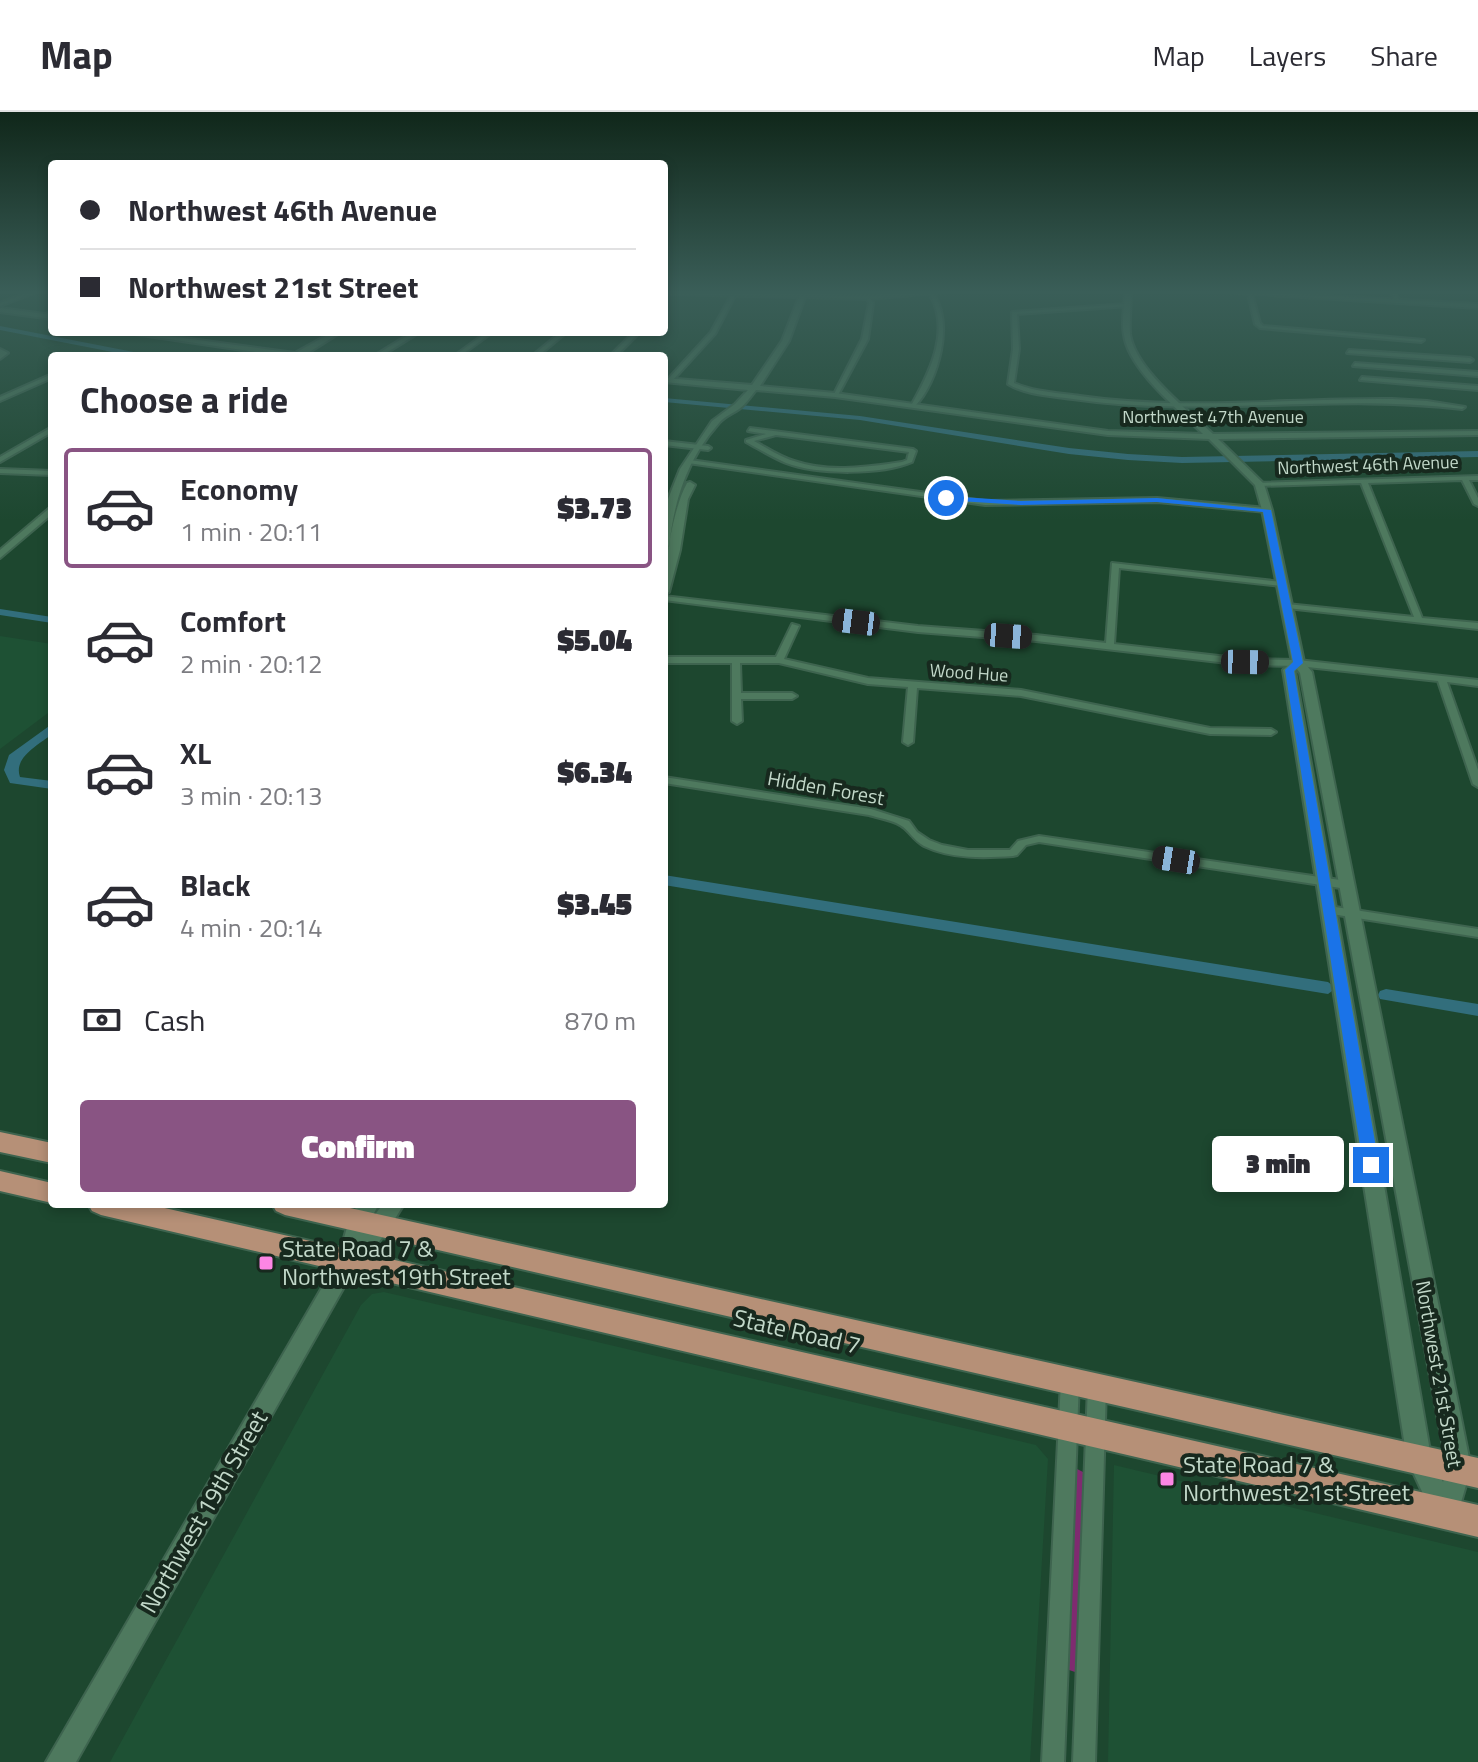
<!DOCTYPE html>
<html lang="en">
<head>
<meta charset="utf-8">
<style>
	:root { --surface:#fff; --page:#f2f2f3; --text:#2b2b33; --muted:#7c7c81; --line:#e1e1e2; --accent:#895483 }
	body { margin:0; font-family:"Titillium Web",sans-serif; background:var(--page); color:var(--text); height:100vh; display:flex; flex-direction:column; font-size:30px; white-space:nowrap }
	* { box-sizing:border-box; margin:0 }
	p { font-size:26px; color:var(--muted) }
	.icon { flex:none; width:44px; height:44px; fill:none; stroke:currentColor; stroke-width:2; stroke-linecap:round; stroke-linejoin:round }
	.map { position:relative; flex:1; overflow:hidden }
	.details { position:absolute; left:48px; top:240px; width:620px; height:856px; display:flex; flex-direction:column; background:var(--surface); border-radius:8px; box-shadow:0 4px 12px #0003 }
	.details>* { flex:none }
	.banner { position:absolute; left:48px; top:48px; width:620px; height:176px; border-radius:8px; box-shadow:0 4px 12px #0003; display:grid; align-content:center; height:176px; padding:0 32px; background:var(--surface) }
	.end { position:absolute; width:36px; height:36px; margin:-18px; border:10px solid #1a73e8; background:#fff; box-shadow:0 0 0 4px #fff }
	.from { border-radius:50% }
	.bubble { position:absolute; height:56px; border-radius:8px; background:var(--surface); box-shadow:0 4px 12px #0003; font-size:26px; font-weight:800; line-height:56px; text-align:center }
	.car { position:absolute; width:24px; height:48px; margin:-24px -12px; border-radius:10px; box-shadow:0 0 6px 2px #0007; background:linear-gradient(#222 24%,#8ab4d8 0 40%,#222 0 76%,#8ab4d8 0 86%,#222 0) }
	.banner b { display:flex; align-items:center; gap:28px; height:76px; font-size:30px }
	.banner b+b { border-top:2px solid var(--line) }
	.banner i { width:20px; height:20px; background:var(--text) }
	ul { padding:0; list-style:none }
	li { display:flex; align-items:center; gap:24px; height:120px; margin:0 16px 12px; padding:0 16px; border:4px solid transparent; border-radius:8px }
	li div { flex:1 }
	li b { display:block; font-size:30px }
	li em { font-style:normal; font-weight:800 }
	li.current { border-color:var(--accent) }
	li>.icon { width:72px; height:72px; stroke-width:1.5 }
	h2 { padding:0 32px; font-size:36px; line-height:96px }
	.pay { display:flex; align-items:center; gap:20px; height:88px; padding:0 32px; font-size:30px }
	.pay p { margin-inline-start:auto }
	.cta { display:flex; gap:16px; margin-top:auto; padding:16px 32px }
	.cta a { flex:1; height:92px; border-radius:8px; background:var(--accent); color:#fff; font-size:32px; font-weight:800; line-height:92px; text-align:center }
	header { display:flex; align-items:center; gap:48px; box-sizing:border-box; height:112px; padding:0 40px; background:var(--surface); border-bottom:2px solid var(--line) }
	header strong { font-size:38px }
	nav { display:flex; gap:44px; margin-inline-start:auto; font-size:28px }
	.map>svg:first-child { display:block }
	.built { fill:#1e5134 }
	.green { fill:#7f2b70 }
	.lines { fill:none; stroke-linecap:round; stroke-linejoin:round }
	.canal { fill:#326e7c; fill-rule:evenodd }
	.minor-casing { stroke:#3e644f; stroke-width:4 }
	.tertiary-casing { stroke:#3e644f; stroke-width:4 }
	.primary-casing { stroke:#3e644f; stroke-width:4 }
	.minor { fill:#4e795e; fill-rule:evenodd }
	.tertiary { fill:#4e795e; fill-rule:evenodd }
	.primary { fill:#b69077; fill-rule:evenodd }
	.route { fill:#1a73e8 }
	.poi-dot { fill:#fc86e4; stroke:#17291e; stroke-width:3 }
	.labels { text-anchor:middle; stroke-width:8; stroke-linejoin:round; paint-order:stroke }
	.far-street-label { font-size:18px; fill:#c2d8c9; stroke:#17291e }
	.street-label { font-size:20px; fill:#c2d8c9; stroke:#17291e }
	.near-poi-label { font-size:24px; fill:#c2d8c9; stroke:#17291e; text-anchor:start }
	.near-street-label { font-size:24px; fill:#c2d8c9; stroke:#17291e }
</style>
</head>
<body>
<header>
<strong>Map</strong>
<nav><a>Map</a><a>Layers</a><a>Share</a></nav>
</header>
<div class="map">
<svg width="1478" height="1650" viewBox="0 0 1478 1650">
	<rect width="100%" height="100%" fill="#1d472f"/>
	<!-- built -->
	<path class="built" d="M 0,524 L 52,532 L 52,598 L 0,637 Z
		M 384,1180 L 1036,1333 L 1048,1347 L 1030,1650 L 110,1650 L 361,1193 L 372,1182 Z
		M 1114,1353 L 1478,1440 L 1478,1650 L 1108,1650 Z"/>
	<!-- green -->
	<path class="green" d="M 1077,1357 L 1085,1361 L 1078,1555 L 1075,1560 L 1069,1558 L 1066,1552 L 1073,1367 Z"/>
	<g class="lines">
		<!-- canal -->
		<path class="canal" d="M 0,214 L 144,242 L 148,244 L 133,244 L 0,218 Z
			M 664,286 L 860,304 L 1069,336 L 1128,342 L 1182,345 L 1478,339 L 1478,345 L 1182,351 L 1128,348 L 1069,342 L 860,308 L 664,290 Z
			M 0,497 L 52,505 L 52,511 L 0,503 Z
			M 52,612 L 52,622 C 39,633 13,645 20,665 L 52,669 L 52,677 L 10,671 L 4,658 L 9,643 Z
			M 664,763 L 1328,870 L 1336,876 L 1328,882 L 664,773 Z
			M 1386,877 L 1478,892 L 1478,904 L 1380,887 L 1378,883 L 1380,879 Z"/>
		<defs>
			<path id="minor" d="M 35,178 L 42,178 L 0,194 L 0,191 Z
				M 734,178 L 738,178 L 715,222 L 672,269 L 668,269 L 668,267 L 711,220 Z
				M 1247,178 L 1251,178 L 1260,211 L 1263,214 L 1424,228 L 1421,230 L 1260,216 L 1255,212 Z
				M 1390,178 L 1394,178 L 1400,190 L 1396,190 Z
				M 931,180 C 956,206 938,271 915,294 L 912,292 C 931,258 951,217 929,181 Z
				M 865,184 L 869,184 L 873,191 L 868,227 L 838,283 L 833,284 L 862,227 L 869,191 Z
				M 1127,192 L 1129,194 L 1017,202 L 1019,237 L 1014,271 C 1034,280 1058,281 1080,284 C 1184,299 1287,286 1392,287 L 1427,289 L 1465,295 L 1462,297 C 1332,281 1202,306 1073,287 C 1052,284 1026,283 1008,272 L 1013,237 L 1012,200 Z
				M 52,199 L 52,202 L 43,205 L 41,204 Z
				M 413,220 L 420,220 L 381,244 L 374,244 Z
				M 487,220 L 493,220 L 460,244 L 454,244 Z
				M 561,220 L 567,220 L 538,244 L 532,244 Z
				M 634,220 L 640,220 L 616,244 L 610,244 Z
				M 0,237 L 8,241 L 0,247 Z
				M 1349,238 L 1470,246 L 1473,248 L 1470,250 L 1347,241 Z
				M 1355,251 L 1478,260 L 1478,264 L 1353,254 Z
				M 52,262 L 52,266 L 0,289 L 0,285 Z
				M 1362,265 L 1478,274 L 1478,278 L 1360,268 Z
				M 52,315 L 52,320 L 0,350 L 0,345 Z
				M 750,316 L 913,337 L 916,339 L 912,350 C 882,363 817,363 786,351 C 772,345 759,337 746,330 L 746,328 L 766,322 L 748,319 ZM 776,323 L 909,340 L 907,348 L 902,350 C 866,355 829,361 794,349 C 780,345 767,336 754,329 Z
				M 664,329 L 708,334 L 711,336 L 708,338 L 664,333 Z
				M 690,348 L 985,389 L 1157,386 L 1267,396 L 1271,398 L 1267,400 L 1157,390 L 985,393 L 688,351 L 688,349 Z
				M 0,357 L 52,359 L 52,363 L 0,361 Z
				M 1478,364 L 1478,368 L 1469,368 L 1478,386 L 1478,394 L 1474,392 L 1462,368 L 1368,371 L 1422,506 L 1478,511 L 1478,517 L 1287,496 L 1283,494 L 1287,492 L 1414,505 L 1361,371 L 1259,374 L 1256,372 L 1257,371 Z
				M 1112,451 L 1282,470 L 1286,472 L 1282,474 L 1119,456 L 1114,532 L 1245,547 L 1298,548 L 1478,568 L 1478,574 L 1447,570 L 1478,658 L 1478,675 L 1473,672 L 1438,569 L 1298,554 L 1245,553 L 1036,529 L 918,520 L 664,488 L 664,484 L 918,514 L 1036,523 L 1106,531 Z
				M 792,512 L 799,514 L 784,547 L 868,566 L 1021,578 L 1210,616 L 1271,617 L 1276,620 L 1271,623 L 1210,622 L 1021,584 L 917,576 L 913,630 L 908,633 L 903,630 L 908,575 L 868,572 L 779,551 L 740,551 L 741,581 L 792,581 L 797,584 L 792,587 L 741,587 L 742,609 L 737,612 L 732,609 L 732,551 L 664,551 L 664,545 L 776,545 Z
				M 664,665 L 871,697 L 909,709 L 917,720 L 929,728 L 942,733 L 968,738 L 1010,738 L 1018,729 L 1039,724 L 1347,769 L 1353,773 L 1347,777 L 1039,730 L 1026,733 L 1017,743 L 1013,744 C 984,746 951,747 924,734 C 913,728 909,718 900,713 C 892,708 879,706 869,703 L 664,671 Z
				M 1329,794 L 1478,817 L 1478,825 L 1325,801 L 1323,798 Z
				M 1070,1261 L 1076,1263 L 1079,1269 L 1064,1650 L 1042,1650 L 1061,1269 L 1064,1263 Z
				M 1097,1267 L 1103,1269 L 1106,1275 L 1095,1650 L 1073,1650 L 1088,1275 L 1091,1269 Z"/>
			<path id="tertiary" d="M 664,178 L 867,183 L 970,178 L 867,187 L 805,185 L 789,229 L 760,274 L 835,281 L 1108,319 L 1203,322 C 1179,298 1129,258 1124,223 C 1121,209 1125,192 1125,178 L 1131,178 C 1131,192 1129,208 1130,222 C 1135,257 1189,299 1213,322 L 1478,319 L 1478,323 L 1218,327 L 1264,372 L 1272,398 L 1304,550 L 1312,560 L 1471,1356 L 1455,1411 L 1446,1414 L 1436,1410 L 1407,1347 L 1283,558 L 1292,550 L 1262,398 L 1255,373 L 1209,327 L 1108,323 L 835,285 L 756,278 C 751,284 746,292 739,297 C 732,302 725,304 719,311 C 687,347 674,388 669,435 L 664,438 L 664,397 L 680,357 L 712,309 L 735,292 L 748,278 L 664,270 L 664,266 L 752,273 L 782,229 L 799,185 L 664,182 ZM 1297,557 L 1300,561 L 1447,1356 L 1443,1370 L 1431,1345 L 1295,559 Z
				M 1220,178 L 1478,192 L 1478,196 L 1223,180 Z
				M 0,196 L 52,203 L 52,207 L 0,200 Z
				M 121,220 L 139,220 L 295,241 L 333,220 L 341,220 L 303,244 L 283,244 Z
				M 690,370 L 695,373 L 688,387 L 680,438 L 669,480 L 664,483 C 664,454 673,396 687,371 Z
				M 52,394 L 52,402 L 0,446 L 0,438 Z
				M 358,1092 L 379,1092 L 368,1112 L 383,1092 L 404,1092 L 388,1118 L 344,1175 L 76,1650 L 46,1650 L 338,1148 L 349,1108 Z"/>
			<path id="primary" d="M 0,1020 L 52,1031 L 52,1051 L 0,1040 Z
				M 0,1059 L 52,1071 L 52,1091 L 0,1079 Z
				M 88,1092 L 147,1092 L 1478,1393 L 1478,1425 L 101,1103 L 92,1099 Z
				M 272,1092 L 332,1092 L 1478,1346 L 1478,1376 L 285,1103 L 276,1099 Z"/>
		</defs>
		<!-- minor casing -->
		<use href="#minor" class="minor-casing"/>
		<!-- tertiary casing -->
		<use href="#tertiary" class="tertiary-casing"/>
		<!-- primary casing -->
		<use href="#primary" class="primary-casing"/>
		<!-- minor -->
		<use href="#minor" class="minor"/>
		<!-- tertiary -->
		<use href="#tertiary" class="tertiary"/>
		<!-- primary -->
		<use href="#primary" class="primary"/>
	</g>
	<!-- sky -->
	<linearGradient id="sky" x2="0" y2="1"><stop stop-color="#10271a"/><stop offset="0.44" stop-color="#3a5e58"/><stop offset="1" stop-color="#3a5e58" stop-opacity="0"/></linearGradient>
	<rect width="1478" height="409" fill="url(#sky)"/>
	<!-- route -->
	<path class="route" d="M 946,384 L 1021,389 L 1157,386 L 1271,398 L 1303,551 L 1294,559 L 1379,1053 L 1376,1058 L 1371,1059 L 1363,1053 L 1285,558 L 1293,550 L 1263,400 L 1157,390 L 1021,393 L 943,388 Z"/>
	<!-- markers -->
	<g class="poi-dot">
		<rect x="258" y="1143" width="16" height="16" rx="4"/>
		<rect x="1159" y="1359" width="16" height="16" rx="4"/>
	</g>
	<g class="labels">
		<!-- far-street labels -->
		<g class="far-street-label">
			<text x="1213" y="311">Northwest 47th Avenue</text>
			<text transform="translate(1368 353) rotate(-2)" y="6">Northwest 46th Avenue</text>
			<text transform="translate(969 561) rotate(4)" y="6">Wood Hue</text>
		</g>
		<!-- street labels -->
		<g class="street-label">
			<text transform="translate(826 676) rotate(10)" y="7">Hidden Forest</text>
			<text transform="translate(1439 1262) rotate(80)" y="7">Northwest 21st Street</text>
		</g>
		<!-- near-poi labels -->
		<g class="near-poi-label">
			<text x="282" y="1145">State Road 7 &amp;<tspan x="282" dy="28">Northwest 19th Street</tspan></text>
			<text x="1183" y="1361">State Road 7 &amp;<tspan x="1183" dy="28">Northwest 21st Street</tspan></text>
		</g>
		<!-- near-street labels -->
		<g class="near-street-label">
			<text transform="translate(797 1220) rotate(13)" y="8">State Road 7</text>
			<text transform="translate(204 1400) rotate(-60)" y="8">Northwest 19th Street</text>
		</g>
	</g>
</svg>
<i class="end from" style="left:946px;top:386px"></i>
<i class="end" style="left:1371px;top:1053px"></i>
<div class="bubble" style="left:1212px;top:1024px;width:132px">3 min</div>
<i class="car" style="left:856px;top:510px;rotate:277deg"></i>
<i class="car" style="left:1008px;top:524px;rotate:94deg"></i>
<i class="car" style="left:1245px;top:550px;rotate:91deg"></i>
<i class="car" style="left:1176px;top:748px;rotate:279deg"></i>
<div class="banner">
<b><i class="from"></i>Northwest 46th Avenue</b>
<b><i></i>Northwest 21st Street</b>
</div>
<section class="details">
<h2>Choose a ride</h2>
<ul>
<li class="current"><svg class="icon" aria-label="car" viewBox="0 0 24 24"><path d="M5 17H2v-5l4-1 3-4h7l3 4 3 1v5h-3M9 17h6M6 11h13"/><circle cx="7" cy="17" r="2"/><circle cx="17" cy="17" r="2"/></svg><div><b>Economy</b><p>1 min · 20:11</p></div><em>$3.73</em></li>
<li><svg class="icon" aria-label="car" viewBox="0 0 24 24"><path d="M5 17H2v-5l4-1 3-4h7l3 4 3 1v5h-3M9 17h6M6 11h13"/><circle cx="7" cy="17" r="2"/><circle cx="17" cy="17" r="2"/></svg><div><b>Comfort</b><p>2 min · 20:12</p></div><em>$5.04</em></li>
<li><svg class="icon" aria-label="car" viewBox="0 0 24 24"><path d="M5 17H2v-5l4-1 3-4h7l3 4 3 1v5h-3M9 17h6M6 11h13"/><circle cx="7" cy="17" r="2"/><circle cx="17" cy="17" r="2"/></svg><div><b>XL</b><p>3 min · 20:13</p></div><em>$6.34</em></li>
<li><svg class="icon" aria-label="car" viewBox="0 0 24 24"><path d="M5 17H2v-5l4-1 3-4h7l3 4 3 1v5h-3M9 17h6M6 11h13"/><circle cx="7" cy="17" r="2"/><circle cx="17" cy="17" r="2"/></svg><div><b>Black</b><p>4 min · 20:14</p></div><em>$3.45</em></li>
</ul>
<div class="pay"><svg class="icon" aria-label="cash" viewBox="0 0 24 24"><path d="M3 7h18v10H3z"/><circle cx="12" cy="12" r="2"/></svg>Cash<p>870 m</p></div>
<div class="cta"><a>Confirm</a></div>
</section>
</div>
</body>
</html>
